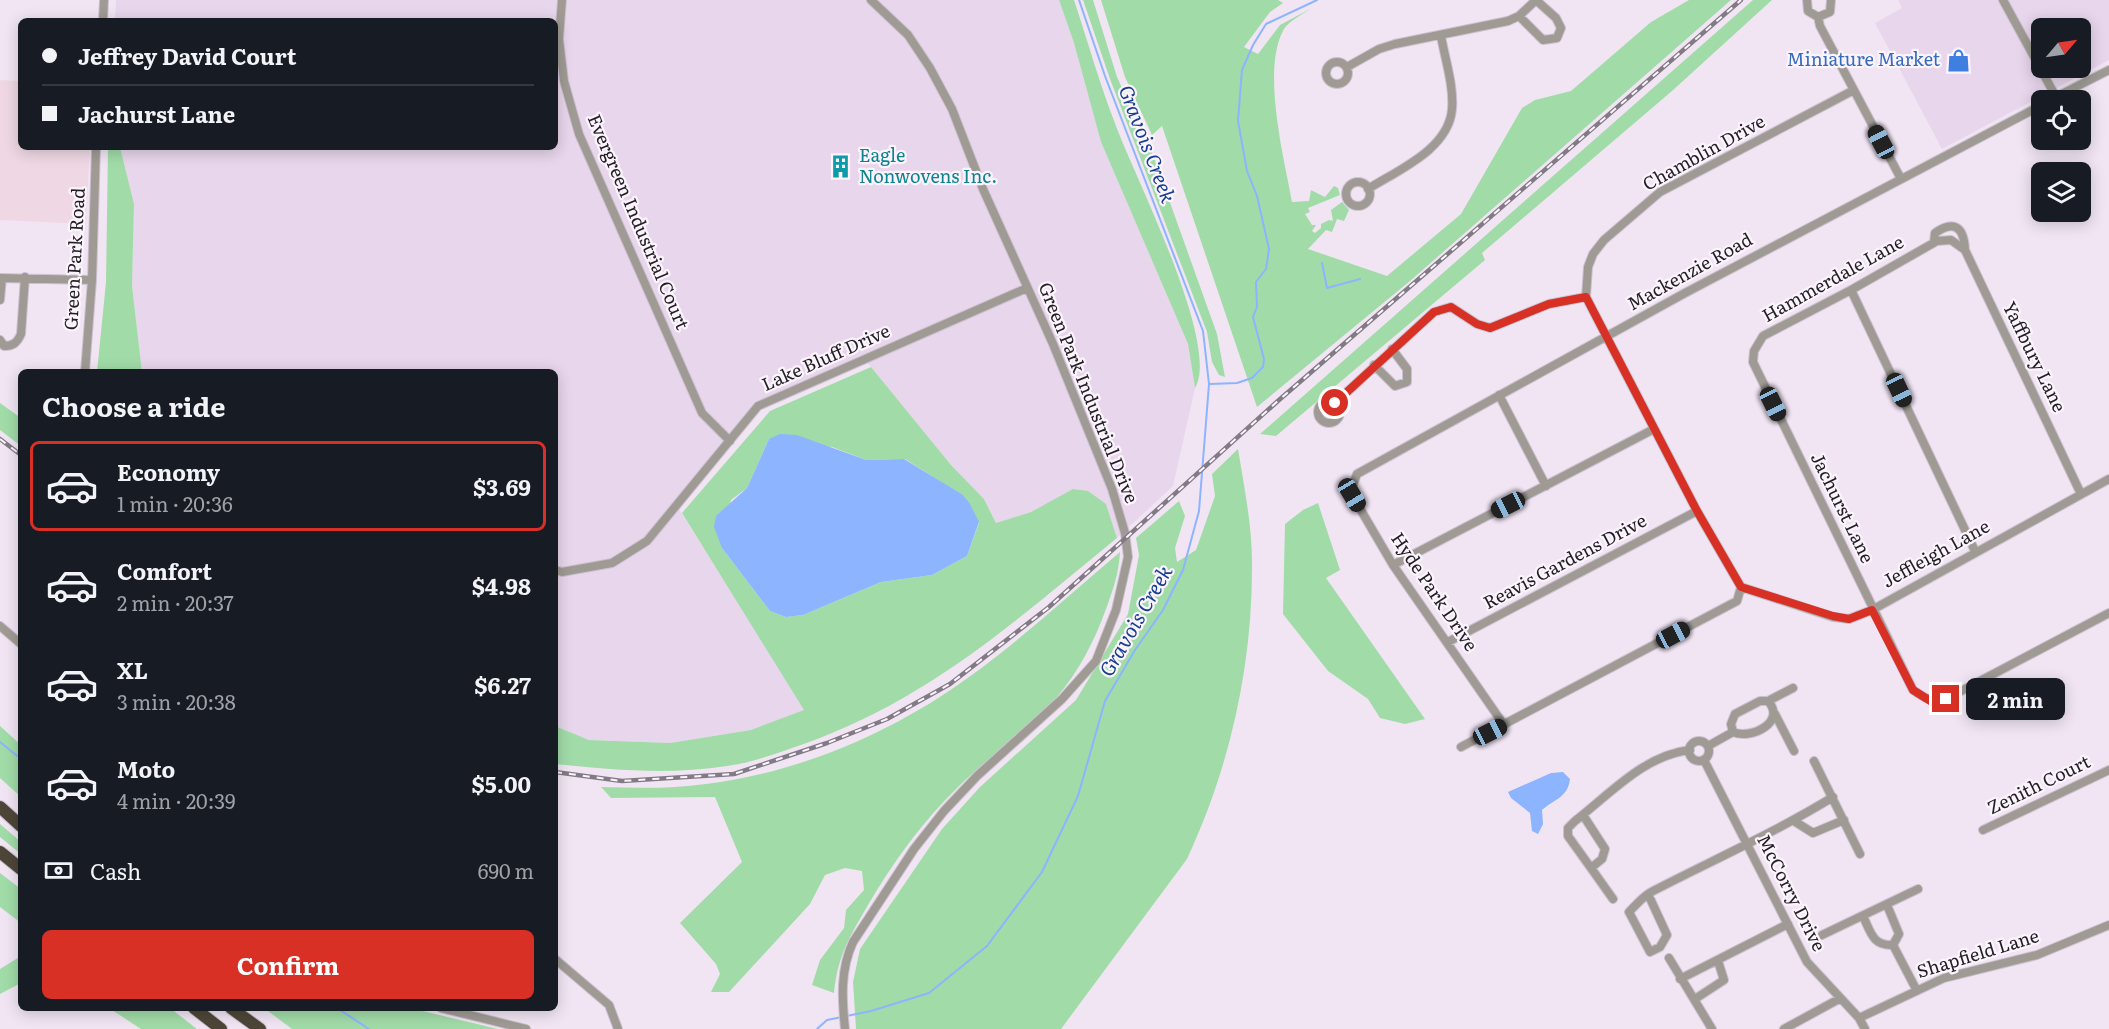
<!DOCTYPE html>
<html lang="en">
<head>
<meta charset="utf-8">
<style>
	:root { --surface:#171b24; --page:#242831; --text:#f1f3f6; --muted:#9ea1a6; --line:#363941; --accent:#d93025 }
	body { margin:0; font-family:Literata,serif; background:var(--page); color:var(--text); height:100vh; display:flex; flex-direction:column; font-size:22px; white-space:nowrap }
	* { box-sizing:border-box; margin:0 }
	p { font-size:20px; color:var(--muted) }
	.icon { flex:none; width:33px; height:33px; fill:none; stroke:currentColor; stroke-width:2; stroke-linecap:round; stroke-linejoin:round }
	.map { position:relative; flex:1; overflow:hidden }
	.sheet { position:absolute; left:18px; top:369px; width:540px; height:642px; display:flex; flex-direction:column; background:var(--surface); border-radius:9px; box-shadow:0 3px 15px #0003 }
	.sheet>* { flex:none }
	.top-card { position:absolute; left:18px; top:18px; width:540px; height:132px; border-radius:9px; box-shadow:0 3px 15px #0003; display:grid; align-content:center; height:132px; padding:0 24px; background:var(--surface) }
	.needle { width:39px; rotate:61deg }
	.controls { position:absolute; left:2031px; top:18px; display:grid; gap:12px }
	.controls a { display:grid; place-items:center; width:60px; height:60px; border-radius:9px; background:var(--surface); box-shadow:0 3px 15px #0003; font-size:30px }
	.end { position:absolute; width:27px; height:27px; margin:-14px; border:8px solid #d93025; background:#fff; box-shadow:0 0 0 3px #fff }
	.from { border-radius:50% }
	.bubble { position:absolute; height:42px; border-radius:9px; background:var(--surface); box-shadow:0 3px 15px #0003; font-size:20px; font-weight:700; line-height:42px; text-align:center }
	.car { position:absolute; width:18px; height:36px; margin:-18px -9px; border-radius:8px; box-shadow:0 0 4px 2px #0007; background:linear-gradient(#222 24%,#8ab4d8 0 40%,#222 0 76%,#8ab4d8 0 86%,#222 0) }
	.top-card b { display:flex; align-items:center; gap:21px; height:57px; font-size:22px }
	.top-card b+b { border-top:2px solid var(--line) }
	.top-card i { width:15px; height:15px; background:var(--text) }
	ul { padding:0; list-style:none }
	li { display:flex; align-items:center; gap:18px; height:90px; margin:0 12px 9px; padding:0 12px; border:3px solid transparent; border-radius:9px }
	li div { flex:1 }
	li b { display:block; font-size:22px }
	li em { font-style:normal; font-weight:700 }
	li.current { border-color:var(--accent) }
	li>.icon { width:54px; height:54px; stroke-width:1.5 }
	h2 { padding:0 24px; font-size:27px; line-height:72px }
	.pay { display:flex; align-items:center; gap:15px; height:66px; padding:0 24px; font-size:22px }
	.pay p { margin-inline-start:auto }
	.action { display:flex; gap:12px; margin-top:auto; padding:12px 24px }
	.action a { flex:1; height:69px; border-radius:9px; background:var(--accent); color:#fff; font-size:24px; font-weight:700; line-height:69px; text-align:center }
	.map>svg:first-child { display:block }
	.commercial { fill:#efd8e4 }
	.built { fill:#e8d6ec; fill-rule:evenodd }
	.green { fill:#a1dca8; fill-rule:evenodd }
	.water { fill:#8cb4ff }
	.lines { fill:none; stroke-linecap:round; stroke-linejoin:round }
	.stream { stroke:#8cb4ff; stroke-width:2 }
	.minor-casing { stroke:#ccc1cf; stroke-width:10 }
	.highway-casing { stroke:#ccc1cf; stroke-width:14 }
	.minor { stroke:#9f9b94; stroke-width:8 }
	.highway { stroke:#4d4638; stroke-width:12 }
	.rail-casing { stroke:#827a84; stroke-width:4.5 }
	.rail { stroke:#fbf4fd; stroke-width:2; stroke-dasharray:7; stroke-linecap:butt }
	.route { stroke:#d93025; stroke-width:8 }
	.labels { text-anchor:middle; stroke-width:4.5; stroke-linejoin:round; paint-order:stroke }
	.shop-label { font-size:18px; fill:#366cbe; stroke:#fbf4fd; text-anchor:end }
	.street-label { font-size:18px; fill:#231e24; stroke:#fbf4fd }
	.culture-label { font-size:18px; fill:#0d838f; stroke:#fbf4fd; text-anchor:start }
	.water-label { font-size:20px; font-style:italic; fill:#163e92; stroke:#fbf4fd }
</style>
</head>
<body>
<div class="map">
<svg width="2109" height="1029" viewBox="0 0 2109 1029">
	<rect width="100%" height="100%" fill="#f1e5f4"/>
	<!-- commercial -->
	<path class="commercial" d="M 0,80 L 21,81 L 21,147 L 90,147 L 86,224 L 0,220 Z"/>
	<!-- built -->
	<path class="built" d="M 116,0 L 1059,0 L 1074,43 L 1101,142 L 1188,344 L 1195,388 L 1173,486 L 1117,538 L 1106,504 L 1074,489 L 1031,512 L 996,523 L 984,499 L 951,465 L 861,355 L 753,404 L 674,501 L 805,710 L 751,730 L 670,743 L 589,740 L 555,726 L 555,372 L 142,372 L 132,286 L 134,204 L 120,147 L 555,147 L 555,21 L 115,21 Z
		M 1898,0 L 2109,0 L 2109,60 L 1942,149 L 1875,23 L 1902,8 ZM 2042,28 L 2080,28 L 2080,68 L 2042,68 Z"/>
	<!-- green -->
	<path class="green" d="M 1059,0 L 1074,0 C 1088,42 1100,85 1116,126 C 1134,175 1221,345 1195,388 L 1188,344 L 1101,142 L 1074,43 Z
		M 1083,0 L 1093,0 L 1117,77 L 1153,155 L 1217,334 L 1225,377 L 1219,375 L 1212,362 L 1207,332 L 1110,79 Z
		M 1101,0 L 1278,0 L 1283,3 L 1270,12 L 1244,47 L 1258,54 L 1280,25 L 1310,9 C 1303,14 1289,21 1284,29 C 1261,69 1284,157 1292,202 L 1309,201 L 1311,190 L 1325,197 L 1334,186 L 1338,188 L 1340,195 L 1308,208 L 1310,212 L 1305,214 L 1312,225 L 1316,225 L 1312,231 L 1315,233 L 1321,228 L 1321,224 L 1329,220 L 1333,221 L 1331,210 L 1342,202 L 1349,210 L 1344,221 L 1337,219 L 1332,232 L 1326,230 L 1308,249 L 1387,276 L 1461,214 L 1522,108 L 1535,100 L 1571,91 L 1651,22 L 1689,0 L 1731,0 L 1410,281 L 1257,407 L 1162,126 L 1152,135 L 1125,77 Z
		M 1753,0 L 1772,0 L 1672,91 L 1482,253 L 1485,260 L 1276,436 L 1260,434 Z
		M 108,147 L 120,147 L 134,204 L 132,286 L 142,372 L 97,372 L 106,282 Z
		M 871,367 L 951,465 L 984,499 L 996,523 L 1031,512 L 1073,489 L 1088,491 L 1106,504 L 1117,538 C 1014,622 929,700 801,745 C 777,753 752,763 727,766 C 669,775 612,770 555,764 L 555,726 L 589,740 L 670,743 L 751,730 L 804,710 L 682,513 L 770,411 ZM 769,439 L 832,447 L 866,460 L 905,459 L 946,485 L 979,523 L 967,556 L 932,575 L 881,582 L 803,615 L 786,617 L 770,611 L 722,548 L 731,500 L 747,488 Z
		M 0,403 L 21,418 L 21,446 L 0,430 Z
		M 1238,449 C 1244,486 1252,525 1252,562 C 1253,664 1230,767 1187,859 L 1061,1029 L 856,1029 L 853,982 L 860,949 L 942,829 L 980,787 L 1076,700 L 1128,614 L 1139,555 L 1136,538 L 1179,501 L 1185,516 L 1175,548 L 1177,562 L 1196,550 L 1215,496 L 1212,474 Z
		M 1318,503 L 1340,570 L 1326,578 L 1425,719 L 1405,724 L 1380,718 L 1368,699 L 1328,671 L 1283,614 L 1285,524 L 1303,510 Z
		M 1120,552 C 1119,573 1113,590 1106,609 C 1095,640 1079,671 1057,697 C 1029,730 991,755 959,786 C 923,821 893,862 868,905 C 849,938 838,955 834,993 L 812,985 L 820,960 L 844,928 L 846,910 L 864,890 L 862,871 L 845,868 L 825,875 L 810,904 L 729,992 L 711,992 L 720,974 L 716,964 L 680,923 L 742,862 L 715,797 L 611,798 L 601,787 C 636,788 671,789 706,784 C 798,773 894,732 969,677 C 1022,639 1070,594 1120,552 Z
		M 0,726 L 21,745 L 21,797 L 0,778 Z
		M 0,824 L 21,842 L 21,854 L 0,837 Z
		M 0,873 L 21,889 L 21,923 L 0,907 Z
		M 21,956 L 21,983 L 0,994 L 0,969 Z
		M 109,1008 L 170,1008 L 197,1029 L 141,1029 Z
		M 264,1008 L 410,1008 L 498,1029 L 292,1029 Z"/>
	<!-- water -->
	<path class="water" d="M 780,434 L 797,435 L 866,460 L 904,459 L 963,495 L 970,504 L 979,522 L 967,556 L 932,575 L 881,582 L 803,615 L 786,617 L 770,611 L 722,548 L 714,527 L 716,516 L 747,488 L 769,439 Z
		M 1563,772 L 1570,779 C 1568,797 1555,799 1542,810 L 1543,824 L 1538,834 L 1532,831 L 1530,813 L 1511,798 L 1508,792 L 1551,773 Z"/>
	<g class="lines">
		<!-- stream -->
		<path class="stream" d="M 1322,263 L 1327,288 L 1360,279
			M 1210,384 L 1237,383 L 1252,378 L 1263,367 L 1264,359 L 1253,317 L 1257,307 L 1256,282 L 1266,269 L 1269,249 L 1257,196 L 1247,171 L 1238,121 L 1242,70 L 1253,45 L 1266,24 L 1317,0
			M 0,742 L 21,759
			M 337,1008 L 369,1029
			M 817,1029 L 827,1020 L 871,1011 L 929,993 L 987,946 L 1042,872 L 1078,796 L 1105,701 L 1135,650 L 1163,610 L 1183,570 L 1199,511 L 1209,384 L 1203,331 L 1105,76 L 1079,0"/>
		<defs>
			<path id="minor" d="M 562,0 L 559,39 L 564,81 L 579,134 L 702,413 L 730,441
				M 1807,0 L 1808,11 L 1818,17 L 1830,12 L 1831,0
				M 2003,0 L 2056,97
				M 1519,16 L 1543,40 L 1557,38 L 1561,28 L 1556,18 L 1536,0
				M 1818,17 L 1820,26 L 1900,177
				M 103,21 L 104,0
				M1326 73a11 11 0 1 1 22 0a11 11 0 1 1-22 0Z
				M 1347,67 L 1379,49 L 1395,44 L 1508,21 L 1519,16 L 1536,0
				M 2050,100 L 2109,70
				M1346 194a12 12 0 1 1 24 0a12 12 0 1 1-24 0Z
				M 1368,189 C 1398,170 1449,149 1452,109 C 1454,86 1445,59 1441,36
				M 1934,242 L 1935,233 C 1955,219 1964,228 1965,250
				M 0,278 L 92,280
				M 1851,290 L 1975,551
				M 0,300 L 2,278
				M 0,340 L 4,346 C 13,346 17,343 21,334 L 25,277
				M 1374,365 L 1395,386 L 1407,382 L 1407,369 L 1392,349
				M 85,372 L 92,280 L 96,147
				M 1499,395 L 1546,486
				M1318 412a11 11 0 1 1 22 0a11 11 0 1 1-22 0Z
				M 1335,403 L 1434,312 L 1451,307 L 1477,324 L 1490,328 L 1549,304 L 1586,297
				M 2081,494 L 1965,250 L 1951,240 L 1937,241 L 1851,290 L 1763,336 L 1754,351 L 1753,362 L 1913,690 C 1926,699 1931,702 1946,699 L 2109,613
				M 1393,565 L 1654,429
				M 555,570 L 562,572 L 612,563 L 647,541 L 758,406 L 1027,288
				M 1741,587 L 1697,511 L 1586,297 L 1588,267 L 1593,254 L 1604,240 L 1660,192 L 1854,90
				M 0,626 L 21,644
				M 1448,642 L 1697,511
				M 1768,701 L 1793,688
				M 1775,714 L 1794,751
				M 1504,725 L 1393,565 L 1352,495 L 1351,490 L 1357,474 L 1685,293 L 2042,105
				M1689 751a10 10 0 1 1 20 0a10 10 0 1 1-20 0Z
				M 1708,746 L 1733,732 L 1731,724 L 1735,714 L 1760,701 L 1768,701 C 1787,722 1751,740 1733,732
				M 1461,747 L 1737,601 L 1741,587 L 1833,617 L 1849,619 L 1872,610 L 2109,479
				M 1704,760 L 1807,962 L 1859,1018 L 1865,1029
				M 1814,761 L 1860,854
				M 1583,815 L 1605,849 L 1602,859 L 1591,868 L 1568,836 L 1568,828 L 1575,821 C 1609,795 1644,755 1690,750
				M 1794,821 L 1813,833 L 1844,820
				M 1983,830 L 2109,770
				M 1591,868 L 1613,899
				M 1648,894 L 1667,935 L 1660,947 L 1650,952 L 1629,912 C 1637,904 1643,896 1653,891 C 1713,860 1776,832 1833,797
				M 1887,905 L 1899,934 L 1893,945
				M 1863,916 C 1871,933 1873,946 1893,945
				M 1822,935 L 1918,889
				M 1893,945 L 1916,989
				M 1669,958 L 1712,1029
				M 555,959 L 609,1005 L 618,1029
				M 1680,979 L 1788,924
				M 1695,999 L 1724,980 L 1718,961
				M 441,1008 L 526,1029
				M 1859,1018 L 1944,978 L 2037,955 L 2109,925
				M 845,1029 C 842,999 840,970 853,942 L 914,849 L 944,811 L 977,776 L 1062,699 L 1096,661 L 1116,610 L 1128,557 L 1125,533 L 1112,489 L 1053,344 L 983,189 L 952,109 L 930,68 L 908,35 L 871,0
				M 1784,1029 L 1839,999"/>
			<path id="highway" d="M 0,807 L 21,826
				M 0,852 L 21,869
				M 194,1008 L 221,1029
				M 231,1008 L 260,1029"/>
		</defs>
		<!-- minor casing -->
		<use href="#minor" class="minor-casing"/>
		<!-- highway casing -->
		<use href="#highway" class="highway-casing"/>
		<!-- minor -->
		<use href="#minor" class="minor"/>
		<!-- highway -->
		<use href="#highway" class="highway"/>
		<defs>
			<path id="rail" d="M 0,439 L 21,455
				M 555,772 L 622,781 L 734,774 L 827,743 L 887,719 L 950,684 L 1049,607 L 1279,400 L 1741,0"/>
		</defs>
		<!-- rail casing -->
		<use href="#rail" class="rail-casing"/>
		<!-- rail -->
		<use href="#rail" class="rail"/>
	</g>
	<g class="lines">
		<!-- route -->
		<path class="route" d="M 1335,403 L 1434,312 L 1451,307 L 1477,324 L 1490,328 L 1549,304 L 1586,297 L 1697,511 L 1741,587 L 1833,616 L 1849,619 L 1872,610 L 1913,690 L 1932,702 L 1946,699"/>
	</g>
	<!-- icons -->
	<defs>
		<symbol id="shop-bare" viewBox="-9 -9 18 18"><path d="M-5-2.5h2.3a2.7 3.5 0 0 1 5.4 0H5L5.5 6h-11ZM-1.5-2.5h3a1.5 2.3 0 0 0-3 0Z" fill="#3f7fe0" stroke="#fbf4fd" stroke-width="2.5" paint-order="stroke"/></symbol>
		<symbol id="building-bare" viewBox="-9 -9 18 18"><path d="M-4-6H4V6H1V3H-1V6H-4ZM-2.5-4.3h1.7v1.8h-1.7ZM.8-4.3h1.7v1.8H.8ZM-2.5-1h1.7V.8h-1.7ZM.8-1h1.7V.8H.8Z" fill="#0f9aa8" stroke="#fbf4fd" stroke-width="2.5" paint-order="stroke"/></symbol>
	</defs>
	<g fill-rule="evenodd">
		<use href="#shop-bare" x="1942" y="44" width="33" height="33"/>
		<use href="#building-bare" x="824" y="150" width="33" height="33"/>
	</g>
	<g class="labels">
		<!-- shop labels -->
		<g class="shop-label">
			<text x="1940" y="66">Miniature Market</text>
		</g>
		<!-- street labels -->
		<g class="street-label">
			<text transform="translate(1704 153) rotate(-29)" y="6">Chamblin Drive</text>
			<text transform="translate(638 222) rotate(67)" y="6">Evergreen Industrial Court</text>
			<text transform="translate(75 259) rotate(-87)" y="6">Green Park Road</text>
			<text transform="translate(1690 272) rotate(-29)" y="6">Mackenzie Road</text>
			<text transform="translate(1833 279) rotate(-29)" y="6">Hammerdale Lane</text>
			<text transform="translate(2034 357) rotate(64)" y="6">Yaffbury Lane</text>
			<text transform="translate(826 358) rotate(-24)" y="6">Lake Bluff Drive</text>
			<text transform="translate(1088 393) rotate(68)" y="6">Green Park Industrial Drive</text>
			<text transform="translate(1842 508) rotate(64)" y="6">Jachurst Lane</text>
			<text transform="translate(1936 554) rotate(-29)" y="6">Jeffleigh Lane</text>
			<text transform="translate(1565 562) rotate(-28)" y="6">Reavis Gardens Drive</text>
			<text transform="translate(1434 592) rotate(56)" y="6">Hyde Park Drive</text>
			<text transform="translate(2039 785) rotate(-26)" y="6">Zenith Court</text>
			<text transform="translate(1791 893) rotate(63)" y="6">McCorry Drive</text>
			<text transform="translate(1978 954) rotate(-17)" y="6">Shapfield Lane</text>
		</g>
		<!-- culture labels -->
		<g class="culture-label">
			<text x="859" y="162">Eagle<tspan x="859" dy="21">Nonwovens Inc.</tspan></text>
		</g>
		<!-- water labels -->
		<g class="water-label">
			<text transform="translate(1147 144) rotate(69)" y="7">Gravois Creek</text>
			<text transform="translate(1136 621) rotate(-60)" y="7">Gravois Creek</text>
		</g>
	</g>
</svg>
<div class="controls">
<a><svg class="needle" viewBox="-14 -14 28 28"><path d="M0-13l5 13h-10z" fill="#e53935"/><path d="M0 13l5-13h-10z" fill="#9ea1a6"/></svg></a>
<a><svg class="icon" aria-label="locate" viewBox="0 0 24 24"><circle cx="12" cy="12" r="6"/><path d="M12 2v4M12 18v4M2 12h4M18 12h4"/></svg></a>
<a><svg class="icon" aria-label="layers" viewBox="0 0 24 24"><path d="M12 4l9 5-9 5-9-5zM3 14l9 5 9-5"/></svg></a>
</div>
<i class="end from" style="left:1335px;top:403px"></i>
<i class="end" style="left:1946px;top:699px"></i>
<div class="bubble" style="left:1966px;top:678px;width:99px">2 min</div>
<i class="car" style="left:1881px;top:142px;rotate:332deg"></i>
<i class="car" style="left:1899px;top:390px;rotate:155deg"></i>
<i class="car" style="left:1773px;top:404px;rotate:154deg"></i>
<i class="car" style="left:1352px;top:495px;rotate:149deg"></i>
<i class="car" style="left:1508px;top:505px;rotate:243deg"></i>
<i class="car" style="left:1673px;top:635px;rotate:62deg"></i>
<i class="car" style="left:1490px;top:732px;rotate:63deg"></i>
<div class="top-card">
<b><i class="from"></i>Jeffrey David Court</b>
<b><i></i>Jachurst Lane</b>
</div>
<section class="sheet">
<h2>Choose a ride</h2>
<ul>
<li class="current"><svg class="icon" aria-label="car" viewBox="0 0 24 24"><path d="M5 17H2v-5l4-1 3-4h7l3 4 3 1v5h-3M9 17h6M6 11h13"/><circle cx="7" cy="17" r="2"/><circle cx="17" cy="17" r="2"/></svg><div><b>Economy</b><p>1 min · 20:36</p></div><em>$3.69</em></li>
<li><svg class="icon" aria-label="car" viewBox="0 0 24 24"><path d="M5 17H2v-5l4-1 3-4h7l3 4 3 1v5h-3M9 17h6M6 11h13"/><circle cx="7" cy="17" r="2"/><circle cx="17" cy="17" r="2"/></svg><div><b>Comfort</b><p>2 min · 20:37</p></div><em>$4.98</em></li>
<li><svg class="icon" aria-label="car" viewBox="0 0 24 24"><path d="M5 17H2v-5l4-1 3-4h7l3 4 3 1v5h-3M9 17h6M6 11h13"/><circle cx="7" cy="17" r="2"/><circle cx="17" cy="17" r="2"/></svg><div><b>XL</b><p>3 min · 20:38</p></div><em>$6.27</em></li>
<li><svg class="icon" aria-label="car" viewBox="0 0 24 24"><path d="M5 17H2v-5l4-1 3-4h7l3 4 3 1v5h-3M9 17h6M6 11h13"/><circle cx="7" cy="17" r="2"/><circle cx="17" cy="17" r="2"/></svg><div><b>Moto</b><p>4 min · 20:39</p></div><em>$5.00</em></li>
</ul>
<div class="pay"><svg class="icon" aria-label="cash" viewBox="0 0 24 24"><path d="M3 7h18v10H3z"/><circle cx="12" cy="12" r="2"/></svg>Cash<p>690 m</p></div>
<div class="action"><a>Confirm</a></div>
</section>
</div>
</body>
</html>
